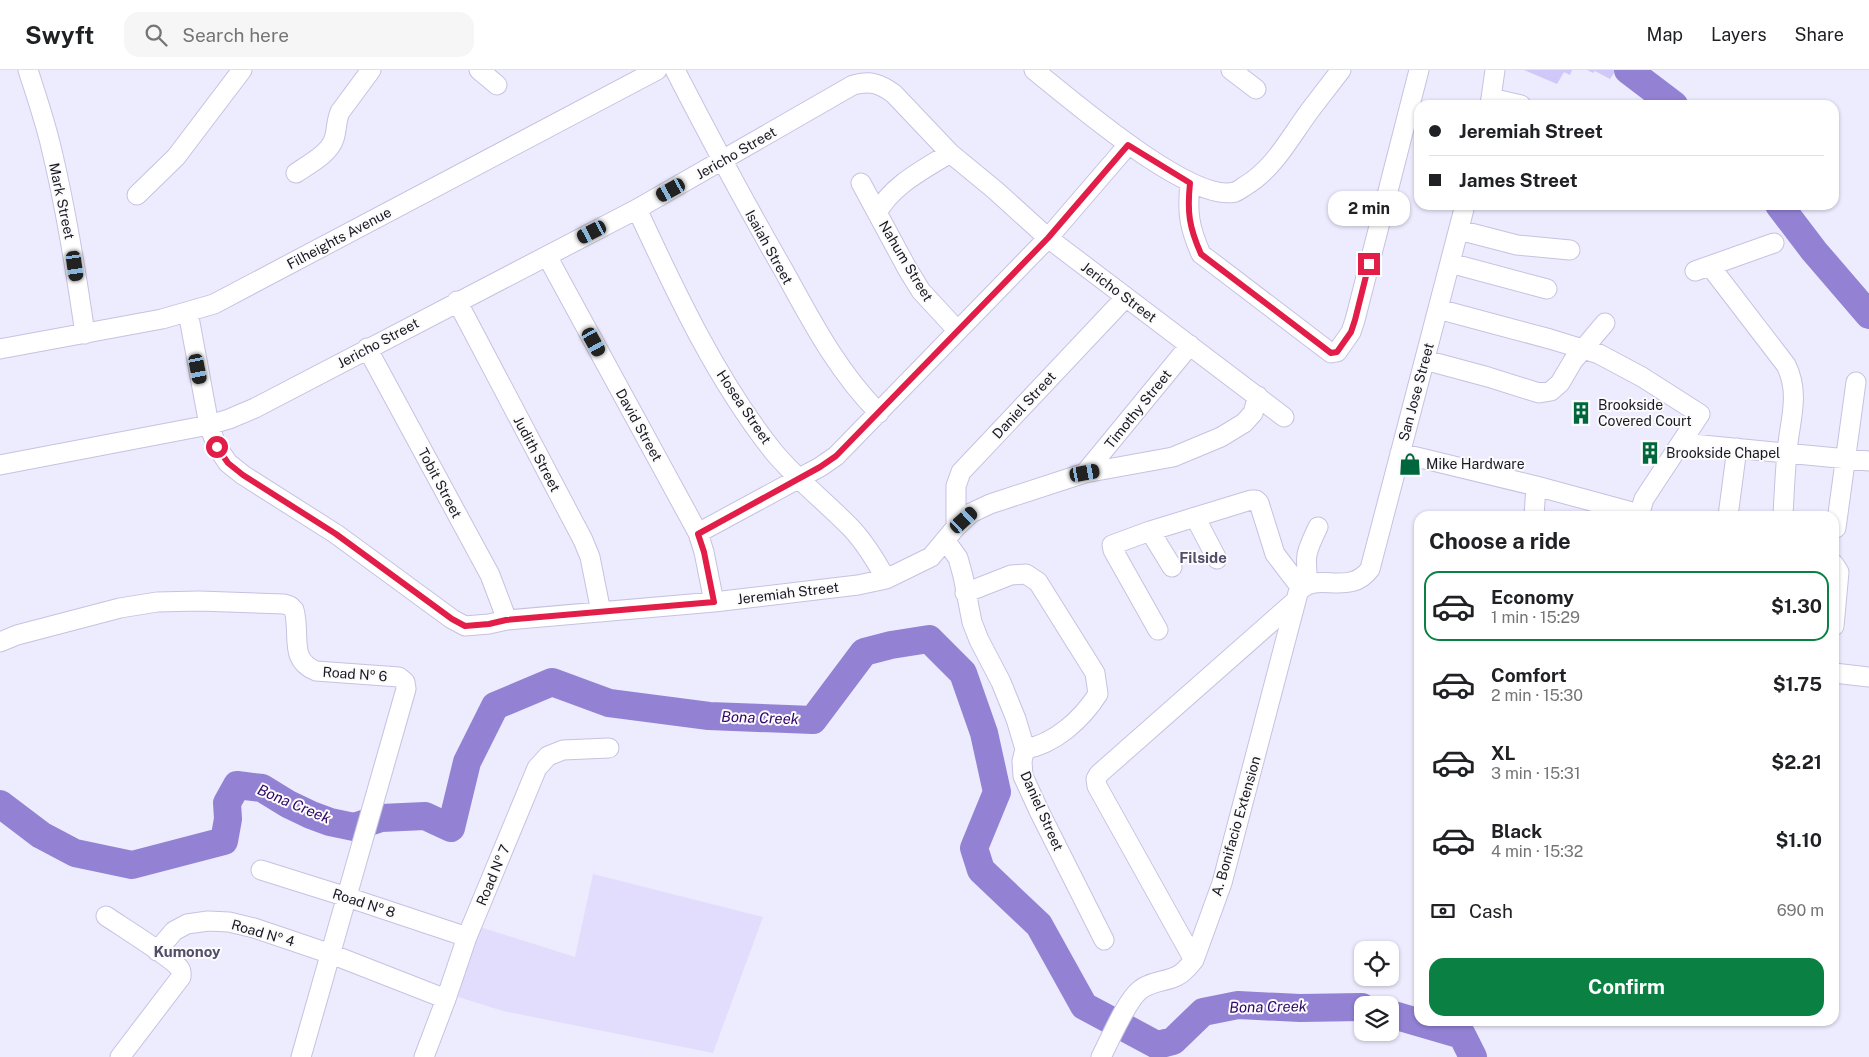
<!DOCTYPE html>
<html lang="en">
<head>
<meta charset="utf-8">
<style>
	:root { --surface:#fff; --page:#f6f6f6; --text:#202124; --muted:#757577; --line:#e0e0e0; --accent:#0b8043 }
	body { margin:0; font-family:"Public Sans",sans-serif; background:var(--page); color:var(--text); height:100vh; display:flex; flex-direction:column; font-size:19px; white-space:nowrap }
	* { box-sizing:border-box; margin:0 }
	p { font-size:16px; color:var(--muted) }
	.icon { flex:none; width:28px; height:28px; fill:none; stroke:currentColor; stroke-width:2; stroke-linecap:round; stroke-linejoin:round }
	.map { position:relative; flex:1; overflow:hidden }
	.sheet { position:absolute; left:1414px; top:441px; width:425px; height:515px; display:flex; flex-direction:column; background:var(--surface); border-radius:15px; box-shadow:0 1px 4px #0004 }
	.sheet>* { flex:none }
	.hud { position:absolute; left:1414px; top:30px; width:425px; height:110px; border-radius:15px; box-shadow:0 1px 4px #0004; display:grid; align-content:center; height:110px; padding:0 15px; background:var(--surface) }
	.buttons { position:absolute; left:1354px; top:871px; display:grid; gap:10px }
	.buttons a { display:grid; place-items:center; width:45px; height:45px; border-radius:10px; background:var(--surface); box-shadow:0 1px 4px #0004; font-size:25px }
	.end { position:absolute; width:22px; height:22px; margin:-11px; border:6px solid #e11d48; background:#fff; box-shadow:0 0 0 2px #fff }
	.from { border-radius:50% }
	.bubble { position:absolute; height:35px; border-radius:15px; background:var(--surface); box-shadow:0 1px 4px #0004; font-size:16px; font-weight:700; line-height:35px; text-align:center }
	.car { position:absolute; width:15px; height:30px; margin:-15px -8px; border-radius:6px; box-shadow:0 0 4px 1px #0007; background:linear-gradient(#222 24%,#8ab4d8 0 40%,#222 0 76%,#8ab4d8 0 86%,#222 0) }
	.hud b { display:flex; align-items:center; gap:18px; height:48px; font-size:19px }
	.hud b+b { border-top:1px solid var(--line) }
	.hud i { width:12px; height:12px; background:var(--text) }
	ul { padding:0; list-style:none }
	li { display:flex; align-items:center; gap:15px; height:70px; margin:0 10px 8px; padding:0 5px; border:2px solid transparent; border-radius:15px }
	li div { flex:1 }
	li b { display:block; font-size:19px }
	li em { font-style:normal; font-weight:700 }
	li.selected { border-color:var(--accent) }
	li>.icon { width:45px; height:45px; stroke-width:1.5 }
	h2 { padding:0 15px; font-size:22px; line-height:60px }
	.pay { display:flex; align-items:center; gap:12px; height:55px; padding:0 15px; font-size:19px }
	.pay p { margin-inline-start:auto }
	.button { display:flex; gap:10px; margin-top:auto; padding:10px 15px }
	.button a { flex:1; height:58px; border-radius:15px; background:var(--accent); color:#fff; font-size:20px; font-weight:700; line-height:58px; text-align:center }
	header { display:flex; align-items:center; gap:30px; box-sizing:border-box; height:70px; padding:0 25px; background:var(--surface); border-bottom:1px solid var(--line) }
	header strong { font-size:24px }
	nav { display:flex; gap:28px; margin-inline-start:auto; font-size:18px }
	.search { width:350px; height:45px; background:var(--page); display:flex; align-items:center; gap:12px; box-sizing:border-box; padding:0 18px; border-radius:15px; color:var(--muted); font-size:19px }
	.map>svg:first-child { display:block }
	.built { fill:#e2ddfd }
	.green { fill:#d0c8f8 }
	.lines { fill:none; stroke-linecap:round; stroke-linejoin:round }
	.river { stroke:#9381d4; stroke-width:28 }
	.minor-casing { stroke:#c6c2e1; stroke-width:21 }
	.minor { stroke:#fff; stroke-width:19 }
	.route { stroke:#e11d48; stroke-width:6 }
	.labels { text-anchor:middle; stroke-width:4; stroke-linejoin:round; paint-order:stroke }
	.street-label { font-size:14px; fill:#191722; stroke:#fbfbfb }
	.poi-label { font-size:14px; fill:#191722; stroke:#fbfbfb; text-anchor:start }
	.neighbourhood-label { font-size:15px; font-weight:bold; fill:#524d68; stroke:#fbfbfb }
	.water-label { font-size:15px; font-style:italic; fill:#31056b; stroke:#fbfbfb }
</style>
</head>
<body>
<header>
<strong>Swyft</strong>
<div class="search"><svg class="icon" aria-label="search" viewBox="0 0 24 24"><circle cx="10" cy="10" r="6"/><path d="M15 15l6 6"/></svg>Search here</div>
<nav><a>Map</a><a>Layers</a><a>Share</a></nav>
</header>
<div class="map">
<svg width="1869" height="987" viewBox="0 0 1869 987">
	<rect width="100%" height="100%" fill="#edebfe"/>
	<!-- built -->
	<path class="built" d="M 593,804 L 763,847 L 713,983 L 503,941 L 455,926 L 480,857 L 575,887 Z"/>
	<!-- green -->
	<path class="green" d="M 1524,0 L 1572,0 L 1570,5 L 1564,2 L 1557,14 Z
		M 1587,0 L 1616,0 L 1610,9 L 1595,1 L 1593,3 Z"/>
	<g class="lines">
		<!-- river -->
		<path class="river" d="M 1628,0 L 1674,35
			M 1779,135 L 1814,181 L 1869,245
			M 0,734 L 41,765 L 75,783 L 132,795 L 224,771 L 228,749 L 227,733 L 237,715 L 262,718 L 288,734 L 311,745 L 330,752 L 354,757 L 381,748 L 425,746 L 451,758 L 467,692 L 495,636 L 552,612 L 609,633 L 709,646 L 813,650 L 864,582 L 891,575 L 929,569 L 963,603 L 984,663 L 997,722 L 974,778 L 981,800 L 1039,855 L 1084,936 L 1157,975 L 1173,971 L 1203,942 L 1238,935 L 1300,938 L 1362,937
			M 1390,944 L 1462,965 L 1473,987"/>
		<defs>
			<path id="minor" d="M 28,0 C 36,25 45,51 51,77 C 66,139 76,201 85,264
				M 479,0 L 497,15
				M 675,0 C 710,68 746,135 784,201 C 812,252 838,302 879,343
				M 1034,0 C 1069,28 1191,134 1235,122 C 1238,121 1242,118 1245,116 C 1275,98 1290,67 1311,39 C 1321,26 1331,13 1341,0
				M 1231,0 L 1256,19
				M 1491,28 L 1521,35
				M 1490,35 L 1495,0
				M 296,103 C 309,94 329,84 334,69 C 337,60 336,51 340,42 L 371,0
				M 861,113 L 908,200 L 921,221 L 957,260
				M 1190,113 C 1187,142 1189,157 1201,184 L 1331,283 L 1337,282 L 1351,262 L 1355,250 L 1419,0
				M 137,125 L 176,87 L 242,0
				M 637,139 C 676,223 716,309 773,381 C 796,409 827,433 852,459 C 866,474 876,491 886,509
				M 877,143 C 892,115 923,100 950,83
				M 1459,160 L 1517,175 L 1570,180
				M 547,186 L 698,463 L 704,482 L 714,532
				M 1450,193 L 1547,219
				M 1710,196 L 1786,295 C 1801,325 1789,352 1787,383 C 1785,404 1784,425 1783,446
				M 1695,201 L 1774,173
				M 457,231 L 583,470 L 590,487 L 601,542
				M 1438,239 L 1550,269 L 1599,284 L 1642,307 L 1700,344 L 1644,429 L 1639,446
				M 188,242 L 209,355 L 217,377 L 228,393 L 243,405 L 336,464 L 452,549 L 465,556 L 489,554 L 507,550 L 714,532 L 858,515 L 886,509 L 931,487 L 956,457 L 971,443 L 990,434 L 1085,403 L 1173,387 L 1221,367 L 1244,353 L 1253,343 L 1258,326
				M 367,278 L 490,505 L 507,550
				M 0,279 L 162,249 L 214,234 L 657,0
				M 1425,290 L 1488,307 L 1539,323 L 1551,321 L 1560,313 L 1573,291 L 1605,253
				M 1682,373 L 1869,391
				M 1400,383 L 1536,416 L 1639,444
				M 0,395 L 209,355 L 229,349 L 255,338 L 637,139 L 853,15 C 870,10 881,14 894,24 L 950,83 L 995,120 L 1048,168 L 1284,347
				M 1085,403 L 1190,275
				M 1534,446 L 1536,416
				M 1728,446 L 1737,378
				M 1195,447 L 1217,489
				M 956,457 L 956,416 L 961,402 L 1126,227
				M 1836,458 L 1856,312
				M 1150,461 L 1172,497
				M 698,463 L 820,397 L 836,386 L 1048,168 L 1128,75
				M 945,470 L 958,488 L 963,506 L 972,552 L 979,570 L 1001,612 L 1016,649 L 1025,679 L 1022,691 L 1023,706 L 1040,743 L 1104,870
				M 1834,494 L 1839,502 L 1834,556
				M 1308,514 C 1305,485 1305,484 1318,457
				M 965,523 L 1011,505 L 1026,504 L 1038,512 L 1095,603 L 1098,624 C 1082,649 1055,674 1025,679
				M 1158,560 L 1113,480 L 1112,475 L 1150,461 L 1251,430 L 1256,430 L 1259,433 L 1275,484 L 1301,518
				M 0,572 L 17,565 L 120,538 L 157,532 L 199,531 L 284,534 L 290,536 L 294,540 C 301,564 288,590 316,601 L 399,607 L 405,612 L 406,619 L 301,987
				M 1834,603 L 1869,607
				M 261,800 L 347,827 L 467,867
				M 106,846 C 119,855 174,889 180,899 C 182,902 181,903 181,907 L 120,987
				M 157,881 L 174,861 L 187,854 L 208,851 L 229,852 L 254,858 L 331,884 L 446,929
				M 1194,890 L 1097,716 L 1096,709 L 1099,704 L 1294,532
				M 424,987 L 446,929 L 467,867 L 537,698 L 548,686 L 563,680 L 609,678
				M 1101,987 C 1110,970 1126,931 1140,920 C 1151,911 1165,912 1177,906 C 1184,903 1189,896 1194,890 L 1222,813 L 1298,523 C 1314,499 1349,528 1370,499 L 1465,135"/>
		</defs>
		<!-- minor casing -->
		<use href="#minor" class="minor-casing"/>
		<!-- minor -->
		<use href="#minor" class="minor"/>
	</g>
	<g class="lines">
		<!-- route -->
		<path class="route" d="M 217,377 L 228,393 L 243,405 L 336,464 L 452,549 L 465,556 L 489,554 L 506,550 L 714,532 L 704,482 L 698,464 L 820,397 L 836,386 L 1048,168 L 1128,75 L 1190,113 C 1187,142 1189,157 1201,184 L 1331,283 L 1337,282 L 1351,262 L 1355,250 L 1369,194"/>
	</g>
	<!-- icons -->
	<defs>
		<symbol id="building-bare" viewBox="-9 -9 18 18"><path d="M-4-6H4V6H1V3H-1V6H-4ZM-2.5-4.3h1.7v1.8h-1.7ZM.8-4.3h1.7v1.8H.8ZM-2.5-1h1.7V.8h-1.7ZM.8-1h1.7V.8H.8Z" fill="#00673c" stroke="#fbfbfb" stroke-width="2.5" paint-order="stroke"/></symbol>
		<symbol id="shop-bare" viewBox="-9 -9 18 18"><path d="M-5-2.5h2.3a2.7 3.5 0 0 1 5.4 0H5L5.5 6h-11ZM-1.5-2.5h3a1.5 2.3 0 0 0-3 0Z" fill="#00673c" stroke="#fbfbfb" stroke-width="2.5" paint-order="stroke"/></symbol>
	</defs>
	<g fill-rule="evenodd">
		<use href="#building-bare" x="1565" y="327" width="32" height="32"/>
		<use href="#building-bare" x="1634" y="367" width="32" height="32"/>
		<use href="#shop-bare" x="1394" y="378" width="32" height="32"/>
	</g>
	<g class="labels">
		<!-- street labels -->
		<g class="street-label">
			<text transform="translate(736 83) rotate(-30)" y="5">Jericho Street</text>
			<text transform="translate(62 131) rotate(78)" y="5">Mark Street</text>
			<text transform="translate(339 168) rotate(-28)" y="5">Filheights Avenue</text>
			<text transform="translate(769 177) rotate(61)" y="5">Isaiah Street</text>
			<text transform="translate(906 191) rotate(59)" y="5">Nahum Street</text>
			<text transform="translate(1119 222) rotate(37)" y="5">Jericho Street</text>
			<text transform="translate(378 273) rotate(-28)" y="5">Jericho Street</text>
			<text transform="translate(1416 322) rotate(-75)" y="5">San Jose Street</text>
			<text transform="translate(1024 335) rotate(-47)" y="5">Daniel Street</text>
			<text transform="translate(744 337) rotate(56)" y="5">Hosea Street</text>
			<text transform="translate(1138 339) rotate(-51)" y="5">Timothy Street</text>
			<text transform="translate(639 355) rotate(61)" y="5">David Street</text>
			<text transform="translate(537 384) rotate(62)" y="5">Judith Street</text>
			<text transform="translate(440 413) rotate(62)" y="5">Tobit Street</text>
			<text transform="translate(788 523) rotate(-7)" y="5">Jeremiah Street</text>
			<text transform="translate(355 604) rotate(4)" y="5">Road № 6</text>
			<text transform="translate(1042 741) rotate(66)" y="5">Daniel Street</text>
			<text transform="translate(1236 756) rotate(-74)" y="5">A. Bonifacio Extension</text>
			<text transform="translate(493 805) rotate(-67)" y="5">Road № 7</text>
			<text transform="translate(364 833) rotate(18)" y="5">Road № 8</text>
			<text transform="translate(263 863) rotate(16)" y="5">Road № 4</text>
		</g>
		<!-- poi labels -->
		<g class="poi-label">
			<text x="1598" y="340">Brookside<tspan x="1598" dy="16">Covered Court</tspan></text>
			<text x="1666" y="388">Brookside Chapel</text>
			<text x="1426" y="399">Mike Hardware</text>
		</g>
		<!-- neighbourhood labels -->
		<g class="neighbourhood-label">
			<text x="1203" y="493">Filside</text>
			<text x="187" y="887">Kumonoy</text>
		</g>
		<!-- water labels -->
		<g class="water-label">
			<text transform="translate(760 648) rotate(2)" y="5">Bona Creek</text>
			<text transform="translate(294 734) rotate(23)" y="5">Bona Creek</text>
			<text transform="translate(1268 937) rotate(-1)" y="5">Bona Creek</text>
		</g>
	</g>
</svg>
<div class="buttons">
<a><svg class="icon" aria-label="locate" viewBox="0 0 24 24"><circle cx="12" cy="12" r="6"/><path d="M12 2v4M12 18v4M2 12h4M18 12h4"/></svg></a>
<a><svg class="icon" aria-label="layers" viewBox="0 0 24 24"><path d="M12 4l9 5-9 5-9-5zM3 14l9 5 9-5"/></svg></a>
</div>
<i class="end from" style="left:217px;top:377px"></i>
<i class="end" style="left:1369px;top:194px"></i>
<div class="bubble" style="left:1328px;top:121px;width:82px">2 min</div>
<i class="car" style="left:671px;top:120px;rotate:241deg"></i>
<i class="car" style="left:592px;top:162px;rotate:243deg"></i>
<i class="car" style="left:75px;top:196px;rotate:172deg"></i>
<i class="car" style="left:594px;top:272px;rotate:151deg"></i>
<i class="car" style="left:198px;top:299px;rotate:169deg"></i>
<i class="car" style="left:1085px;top:403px;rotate:80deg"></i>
<i class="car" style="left:964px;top:450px;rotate:48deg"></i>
<div class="hud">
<b><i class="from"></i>Jeremiah Street</b>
<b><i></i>James Street</b>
</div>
<section class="sheet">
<h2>Choose a ride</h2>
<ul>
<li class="selected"><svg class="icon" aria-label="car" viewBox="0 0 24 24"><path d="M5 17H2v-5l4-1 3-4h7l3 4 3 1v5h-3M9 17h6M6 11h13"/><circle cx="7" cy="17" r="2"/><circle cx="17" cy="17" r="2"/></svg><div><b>Economy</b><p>1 min · 15:29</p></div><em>$1.30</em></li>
<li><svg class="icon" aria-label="car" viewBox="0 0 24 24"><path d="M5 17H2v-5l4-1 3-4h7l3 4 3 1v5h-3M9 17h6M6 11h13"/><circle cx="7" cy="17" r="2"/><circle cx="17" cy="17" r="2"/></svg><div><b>Comfort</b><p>2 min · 15:30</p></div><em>$1.75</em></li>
<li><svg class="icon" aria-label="car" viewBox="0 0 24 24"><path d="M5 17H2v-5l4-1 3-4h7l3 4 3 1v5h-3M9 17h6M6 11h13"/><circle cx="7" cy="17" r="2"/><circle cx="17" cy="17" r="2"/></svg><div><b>XL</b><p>3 min · 15:31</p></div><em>$2.21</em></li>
<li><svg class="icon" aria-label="car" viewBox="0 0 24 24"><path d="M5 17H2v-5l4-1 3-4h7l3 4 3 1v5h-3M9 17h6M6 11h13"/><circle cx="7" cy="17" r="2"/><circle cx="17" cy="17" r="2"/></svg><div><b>Black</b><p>4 min · 15:32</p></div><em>$1.10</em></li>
</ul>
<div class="pay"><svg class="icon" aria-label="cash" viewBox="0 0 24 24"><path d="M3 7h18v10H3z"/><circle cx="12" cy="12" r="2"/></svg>Cash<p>690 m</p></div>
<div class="button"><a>Confirm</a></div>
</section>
</div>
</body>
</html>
